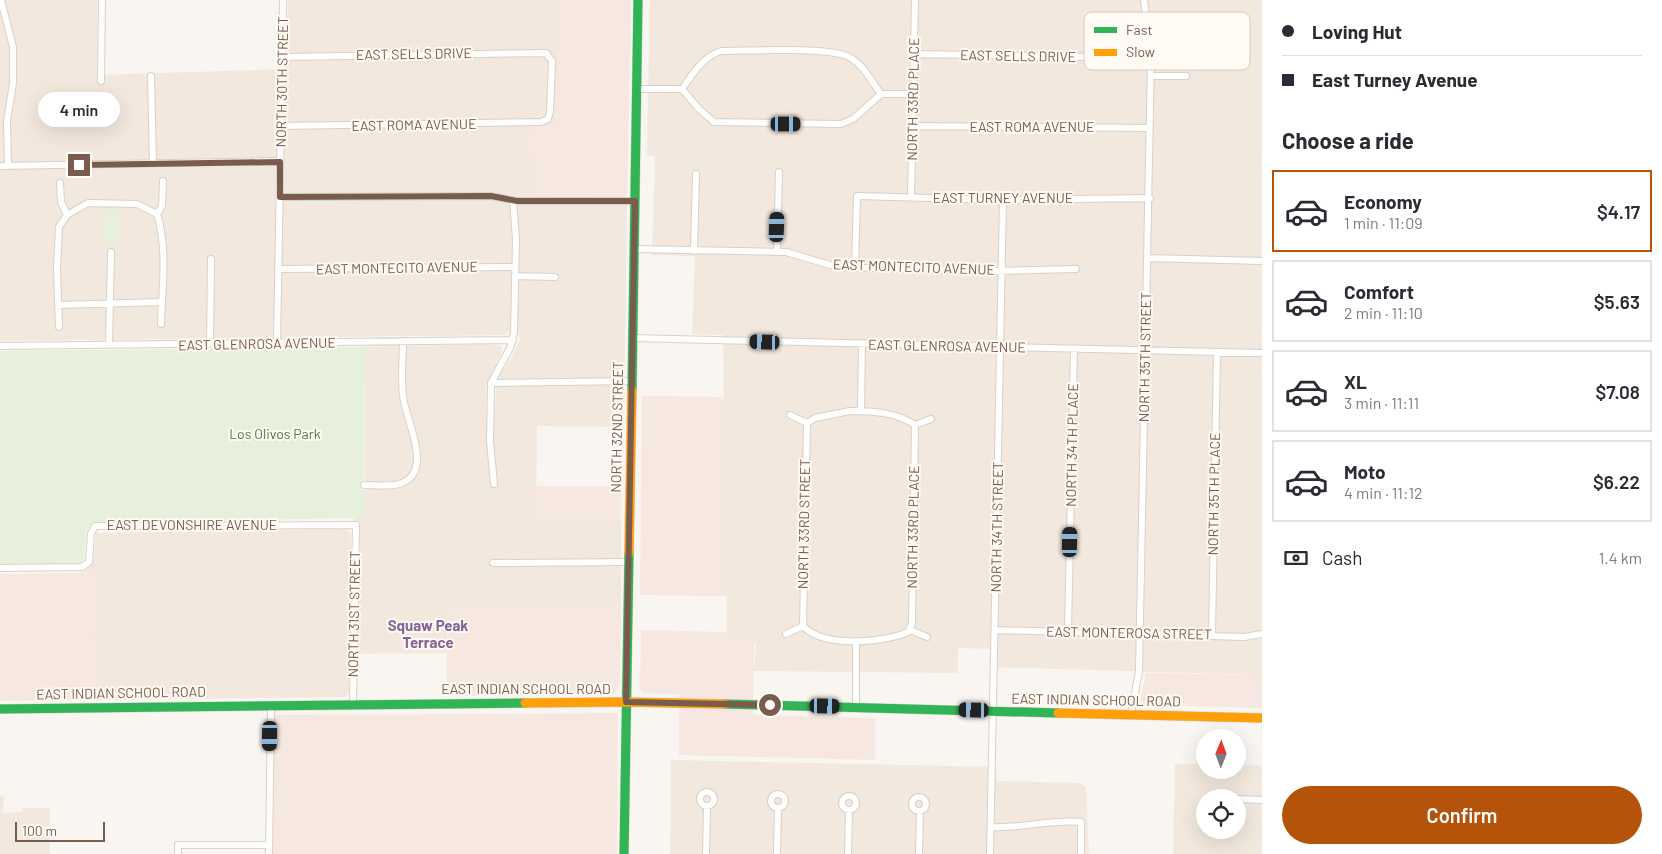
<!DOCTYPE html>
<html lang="en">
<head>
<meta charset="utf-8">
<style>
	:root { --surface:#fff; --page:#f7f7f7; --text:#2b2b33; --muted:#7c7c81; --line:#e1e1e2; --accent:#b45309 }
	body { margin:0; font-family:Barlow,sans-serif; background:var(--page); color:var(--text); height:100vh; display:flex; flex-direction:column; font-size:19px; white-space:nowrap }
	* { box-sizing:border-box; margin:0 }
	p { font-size:16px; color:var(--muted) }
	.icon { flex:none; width:28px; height:28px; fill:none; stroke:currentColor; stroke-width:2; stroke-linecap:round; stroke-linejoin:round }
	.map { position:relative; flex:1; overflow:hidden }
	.sheet { display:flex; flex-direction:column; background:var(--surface); width:400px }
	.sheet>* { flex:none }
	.top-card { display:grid; align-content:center; height:110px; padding:0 20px; background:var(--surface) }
	.needle { width:32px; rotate:1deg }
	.buttons { position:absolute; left:1196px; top:729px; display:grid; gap:10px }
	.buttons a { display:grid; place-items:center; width:50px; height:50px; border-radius:50%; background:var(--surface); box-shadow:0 5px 20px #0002; font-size:25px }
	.scale { position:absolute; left:15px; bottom:12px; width:90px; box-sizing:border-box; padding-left:5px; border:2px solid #7a5c4d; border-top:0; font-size:14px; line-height:18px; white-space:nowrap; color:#7a5c4d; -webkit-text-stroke:4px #fffaf3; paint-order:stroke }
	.end { position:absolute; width:22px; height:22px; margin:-11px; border:6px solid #7a5c4d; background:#fff; box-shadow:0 0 0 2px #fff }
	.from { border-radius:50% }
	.bubble { position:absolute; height:35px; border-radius:18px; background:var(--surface); box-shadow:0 5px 20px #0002; font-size:16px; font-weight:600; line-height:35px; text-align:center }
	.car { position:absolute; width:15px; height:30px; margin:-15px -8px; border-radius:6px; box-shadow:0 0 4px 1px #0007; background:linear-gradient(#222 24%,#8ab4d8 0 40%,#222 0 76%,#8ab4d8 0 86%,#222 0) }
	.top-card b { display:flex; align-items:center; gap:18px; height:48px; font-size:19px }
	.top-card b+b { border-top:1px solid var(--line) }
	.top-card i { width:12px; height:12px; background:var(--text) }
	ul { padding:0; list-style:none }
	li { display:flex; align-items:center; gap:15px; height:82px; margin:0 10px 8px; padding:0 10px; border:2px solid var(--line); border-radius:0px }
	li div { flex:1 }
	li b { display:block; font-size:19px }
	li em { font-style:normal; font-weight:600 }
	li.on { border-color:var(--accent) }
	li>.icon { width:45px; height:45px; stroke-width:1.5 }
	h2 { padding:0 20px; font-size:22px; line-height:60px }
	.pay { display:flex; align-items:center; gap:12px; height:55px; padding:0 20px; font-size:19px }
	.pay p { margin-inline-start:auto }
	.button { display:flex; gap:10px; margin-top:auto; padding:10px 20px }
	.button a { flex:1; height:58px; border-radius:30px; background:var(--accent); color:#fff; font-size:20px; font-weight:600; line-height:58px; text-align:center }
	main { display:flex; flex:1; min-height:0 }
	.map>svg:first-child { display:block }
	.residential { fill:#f2e8de; fill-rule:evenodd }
	.commercial { fill:#f6e8e1 }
	.green { fill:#e7f0db }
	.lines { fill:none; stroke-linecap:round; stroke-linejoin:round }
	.street-casing { stroke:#d7d1cb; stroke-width:8 }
	.fast-casing { stroke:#d9d2cb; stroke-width:10 }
	.slow-casing { stroke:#d9d2cb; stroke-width:10 }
	.street { stroke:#fefefd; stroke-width:6 }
	.fast { stroke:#30b455; stroke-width:9 }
	.slow { stroke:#ff9f0a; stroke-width:9 }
	.route { stroke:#7a5c4d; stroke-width:6 }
	.labels { text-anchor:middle; stroke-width:4; stroke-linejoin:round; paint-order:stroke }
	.street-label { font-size:14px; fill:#7a5c4d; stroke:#fffaf3 }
	.park-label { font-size:14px; fill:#537a41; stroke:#fffaf3 }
	.neighbourhood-label { font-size:15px; font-weight:bold; fill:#846695; stroke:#fffaf3 }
	.key { fill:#fffaf3; stroke:#d7cbc1; stroke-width:1 }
	.key-label { font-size:14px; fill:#7a5c4d }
</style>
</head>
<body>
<main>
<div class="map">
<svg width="1262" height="854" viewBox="0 0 1262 854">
	<rect width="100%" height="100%" fill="#f9f5f0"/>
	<!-- residential -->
	<path class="residential" d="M 0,0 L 97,0 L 98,75 L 286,69 L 288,0 L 561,0 L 555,125 L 526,158 L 534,158 L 535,197 L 627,196 L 624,427 L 537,426 L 536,521 L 621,520 L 621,604 L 448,604 L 447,653 L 358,654 L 360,529 L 353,518 L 365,490 L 365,347 L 493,344 L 502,347 L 502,351 L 486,388 L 487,426 L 493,425 L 497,379 L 511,358 L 521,337 L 509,331 L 505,335 L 0,341 Z
		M 650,0 L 1262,0 L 1262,675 L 990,667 L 990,649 L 958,648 L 958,673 L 754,671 L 756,643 L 727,641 L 723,335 L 692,334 L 695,256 L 652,255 L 655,156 L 647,155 Z
		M 346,529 L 351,533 L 349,691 L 346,697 L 94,700 L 96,575 L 88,568 L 94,558 L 96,533 Z
		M 671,760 L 996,767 L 997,781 L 1079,783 L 1086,787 L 1089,854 L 670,854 Z
		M 1175,764 L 1205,764 L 1205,770 L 1238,770 L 1238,765 L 1262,766 L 1262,854 L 1173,854 ZM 1205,798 L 1238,798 L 1238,830 L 1205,830 Z
		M 0,795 L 4,796 L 3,813 L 22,812 L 22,808 L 50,808 L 50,854 L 0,854 Z"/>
	<!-- commercial -->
	<path class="commercial" d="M 561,0 L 631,0 L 627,196 L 535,197 L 534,159 L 526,158 L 529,127 L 555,125 Z
		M 642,396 L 725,397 L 727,596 L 640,595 Z
		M 536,486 L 621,486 L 621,520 L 536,522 Z
		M 88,568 L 96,575 L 94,700 L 0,701 L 0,574 L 77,573 Z
		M 448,604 L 621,604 L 620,683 L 615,694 L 446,696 Z
		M 641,630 L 726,632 L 727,641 L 754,643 L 753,715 L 875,718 L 875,760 L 679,755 L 679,694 L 643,693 L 640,689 Z
		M 1146,673 L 1262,675 L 1262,708 L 1143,705 L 1140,700 Z
		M 618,713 L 617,854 L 272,854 L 275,715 Z"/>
	<!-- green -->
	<path class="green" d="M 102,210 L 121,210 L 120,244 L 102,244 Z
		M 365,347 L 364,481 L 361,481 L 360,489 L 365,490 L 365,518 L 98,522 L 86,530 L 84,558 L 81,563 L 0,564 L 0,351 Z"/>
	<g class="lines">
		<defs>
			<path id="street" d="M 1,0 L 13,47 L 13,83 L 7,121 L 8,165
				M 914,54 L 1151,58
				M 151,76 L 153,163
				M 1151,76 L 1186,76
				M 101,81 L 102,0
				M 636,89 L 682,89 L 699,109 L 714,122 L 841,124 L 853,119 L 881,94 L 914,94
				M 682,89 C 693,74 702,57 721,51 C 748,51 832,46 851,58 C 864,66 872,82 881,94
				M 280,126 L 541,122 L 548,119 L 550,112 L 552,61 L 546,53 L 282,57
				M 913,126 L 1150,128
				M 0,166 L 280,161
				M 280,197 L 491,196 L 517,201 L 635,201
				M 911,197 L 915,0
				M 157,214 C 168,250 162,287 161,324
				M 157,214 L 162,206 L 163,181
				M 67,215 L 88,203 L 137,204 L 157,214
				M 634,249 L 786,252 L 837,267 L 992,271 L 1076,269
				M 694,251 L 696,174
				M 777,252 L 779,172
				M 1148,258 L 1262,261
				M 855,267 L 857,196 L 1003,200 L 1150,198
				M 278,269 L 515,267
				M 515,276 L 555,277
				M 60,305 L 161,302
				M 59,327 L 57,269 L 59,227 L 67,215 L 61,202 L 60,183
				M 632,338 L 1262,353
				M 210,344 L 211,259
				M 277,344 L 283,0
				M 109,345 L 111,252
				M 0,346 L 513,340
				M 491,383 L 632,381
				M 850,411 C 872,411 896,412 915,425 L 912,623 L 908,632 C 883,643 823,648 803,626 L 807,423 L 815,418 Z
				M 861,411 L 862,344
				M 790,415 L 807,423
				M 915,425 L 931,419
				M 494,484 L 490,442 L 491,383 L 510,348 L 514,332 L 516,239 L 513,200
				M 364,485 C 375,485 388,487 399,484 C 434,474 408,424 404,402 C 400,383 403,361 403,341
				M 493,563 L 629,562
				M 0,568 L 82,567 L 89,562 L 91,533 L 95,526 L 356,525 L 353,704
				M 910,630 L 927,637
				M 995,630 L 1244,637 L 1262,634
				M 1068,631 L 1074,349
				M 786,634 L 803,626
				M 1212,636 L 1217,352
				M 856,707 L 856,642
				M 1131,714 L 1139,671 L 1151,58 L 1144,0
				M700 799a7 7 0 1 1 14 0a7 7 0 1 1-14 0Z
				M771 801a7 7 0 1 1 14 0a7 7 0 1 1-14 0Z
				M842 803a7 7 0 1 1 14 0a7 7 0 1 1-14 0Z
				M912 804a7 7 0 1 1 14 0a7 7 0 1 1-14 0Z
				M 1238,799 L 1262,800
				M 991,827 C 1021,829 1050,819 1081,822 L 1081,854
				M 178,854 L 178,845 L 269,845
				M 269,854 L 271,705
				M 706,854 L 707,807
				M 777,854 L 778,808
				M 848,854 L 849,811
				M 919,854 L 920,812
				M 990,854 L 1003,200"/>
			<path id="fast" d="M 632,390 L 638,0
				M 724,704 L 1058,713
				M 0,709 L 525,703
				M 624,854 L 629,553"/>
			<path id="slow" d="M 629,553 L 632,390
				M 525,703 L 626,702 L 724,704
				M 1058,713 L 1262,718"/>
		</defs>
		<!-- street casing -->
		<use href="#street" class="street-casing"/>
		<!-- fast casing -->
		<use href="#fast" class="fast-casing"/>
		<!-- slow casing -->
		<use href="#slow" class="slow-casing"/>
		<!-- street -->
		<use href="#street" class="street"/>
		<!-- fast -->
		<use href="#fast" class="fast"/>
		<!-- slow -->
		<use href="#slow" class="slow"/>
	</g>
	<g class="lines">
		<!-- route -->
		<path class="route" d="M 79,165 L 280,162 L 280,197 L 491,196 L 517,201 L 635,201 L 626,702 L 770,705"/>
	</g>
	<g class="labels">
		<!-- street labels -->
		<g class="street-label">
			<text transform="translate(414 54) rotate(-1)" y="5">EAST SELLS DRIVE</text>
			<text transform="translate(1018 56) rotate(1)" y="5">EAST SELLS DRIVE</text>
			<text transform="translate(282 82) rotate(-89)" y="5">NORTH 30TH STREET</text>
			<text transform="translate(913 99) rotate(-89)" y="5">NORTH 33RD PLACE</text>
			<text transform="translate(414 125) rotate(-1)" y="5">EAST ROMA AVENUE</text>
			<text x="1032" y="132">EAST ROMA AVENUE</text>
			<text x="1003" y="203">EAST TURNEY AVENUE</text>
			<text transform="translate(914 267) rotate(2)" y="5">EAST MONTECITO AVENUE</text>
			<text transform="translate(397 268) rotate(-1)" y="5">EAST MONTECITO AVENUE</text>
			<text transform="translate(257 344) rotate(-1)" y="5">EAST GLENROSA AVENUE</text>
			<text transform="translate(947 346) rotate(1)" y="5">EAST GLENROSA AVENUE</text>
			<text transform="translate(1145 357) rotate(-89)" y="5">NORTH 35TH STREET</text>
			<text transform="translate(617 427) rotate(-89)" y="5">NORTH 32ND STREET</text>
			<text transform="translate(1072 445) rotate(-89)" y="5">NORTH 34TH PLACE</text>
			<text transform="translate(1214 494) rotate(-89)" y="5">NORTH 35TH PLACE</text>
			<text transform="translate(804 524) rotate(-89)" y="5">NORTH 33RD STREET</text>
			<text x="192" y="530">EAST DEVONSHIRE AVENUE</text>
			<text transform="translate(913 527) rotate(-89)" y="5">NORTH 33RD PLACE</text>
			<text transform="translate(997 527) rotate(-89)" y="5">NORTH 34TH STREET</text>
			<text transform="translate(354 614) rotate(-89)" y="5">NORTH 31ST STREET</text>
			<text transform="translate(1129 633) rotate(1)" y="5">EAST MONTEROSA STREET</text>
			<text x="526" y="694">EAST INDIAN SCHOOL ROAD</text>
			<text transform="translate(121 693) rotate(-1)" y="5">EAST INDIAN SCHOOL ROAD</text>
			<text transform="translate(1096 700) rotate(1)" y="5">EAST INDIAN SCHOOL ROAD</text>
		</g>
		<!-- park labels -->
		<g class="park-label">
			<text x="275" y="439">Los Olivos Park</text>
		</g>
		<!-- neighbourhood labels -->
		<g class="neighbourhood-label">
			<text x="428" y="631">Squaw Peak<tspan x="428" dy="17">Terrace</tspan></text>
		</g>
	</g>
	<!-- legend -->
	<rect x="1084" y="12" width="166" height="58" rx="8" class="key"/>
	<rect x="1094" y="27" width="23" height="6" fill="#30b455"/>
	<rect x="1094" y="49" width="23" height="7" fill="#ff9f0a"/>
	<g class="key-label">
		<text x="1126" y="35">Fast</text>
		<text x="1126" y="57">Slow</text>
	</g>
</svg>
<div class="buttons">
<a><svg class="needle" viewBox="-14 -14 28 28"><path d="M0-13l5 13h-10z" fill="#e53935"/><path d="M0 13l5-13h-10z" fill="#7c7c81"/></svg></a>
<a><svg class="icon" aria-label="locate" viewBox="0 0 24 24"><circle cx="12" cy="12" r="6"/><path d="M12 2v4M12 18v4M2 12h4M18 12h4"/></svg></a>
</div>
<div class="scale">100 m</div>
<i class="end from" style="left:770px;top:705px"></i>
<i class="end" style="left:79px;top:165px"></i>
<div class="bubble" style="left:38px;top:92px;width:82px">4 min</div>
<i class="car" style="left:786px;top:124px;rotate:90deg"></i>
<i class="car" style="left:777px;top:227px;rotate:2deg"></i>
<i class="car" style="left:765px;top:342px;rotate:272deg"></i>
<i class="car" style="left:1070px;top:542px;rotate:1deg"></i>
<i class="car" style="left:825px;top:706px;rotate:91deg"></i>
<i class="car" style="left:974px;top:710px;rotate:271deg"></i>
<i class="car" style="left:270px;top:736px;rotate:181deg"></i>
</div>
<section class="sheet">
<div class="top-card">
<b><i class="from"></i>Loving Hut</b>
<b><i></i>East Turney Avenue</b>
</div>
<h2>Choose a ride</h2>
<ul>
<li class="on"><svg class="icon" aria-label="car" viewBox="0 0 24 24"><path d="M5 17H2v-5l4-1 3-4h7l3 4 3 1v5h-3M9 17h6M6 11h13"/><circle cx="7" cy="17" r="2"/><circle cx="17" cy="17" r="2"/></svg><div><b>Economy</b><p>1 min · 11:09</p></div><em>$4.17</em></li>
<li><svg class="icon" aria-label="car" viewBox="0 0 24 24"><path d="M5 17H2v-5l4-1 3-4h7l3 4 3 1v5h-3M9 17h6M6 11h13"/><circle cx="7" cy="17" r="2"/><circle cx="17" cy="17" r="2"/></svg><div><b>Comfort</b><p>2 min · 11:10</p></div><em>$5.63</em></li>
<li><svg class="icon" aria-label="car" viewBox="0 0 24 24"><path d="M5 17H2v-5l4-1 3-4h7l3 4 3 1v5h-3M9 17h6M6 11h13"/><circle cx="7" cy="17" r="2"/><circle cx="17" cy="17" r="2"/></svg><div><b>XL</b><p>3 min · 11:11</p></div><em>$7.08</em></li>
<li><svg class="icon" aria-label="car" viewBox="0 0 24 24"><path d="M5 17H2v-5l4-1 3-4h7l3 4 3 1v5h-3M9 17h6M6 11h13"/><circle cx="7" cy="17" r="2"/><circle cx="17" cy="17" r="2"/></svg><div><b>Moto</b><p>4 min · 11:12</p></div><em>$6.22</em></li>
</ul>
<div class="pay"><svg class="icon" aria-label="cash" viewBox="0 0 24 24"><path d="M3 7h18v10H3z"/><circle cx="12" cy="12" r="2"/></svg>Cash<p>1.4 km</p></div>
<div class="button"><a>Confirm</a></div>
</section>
</main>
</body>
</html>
